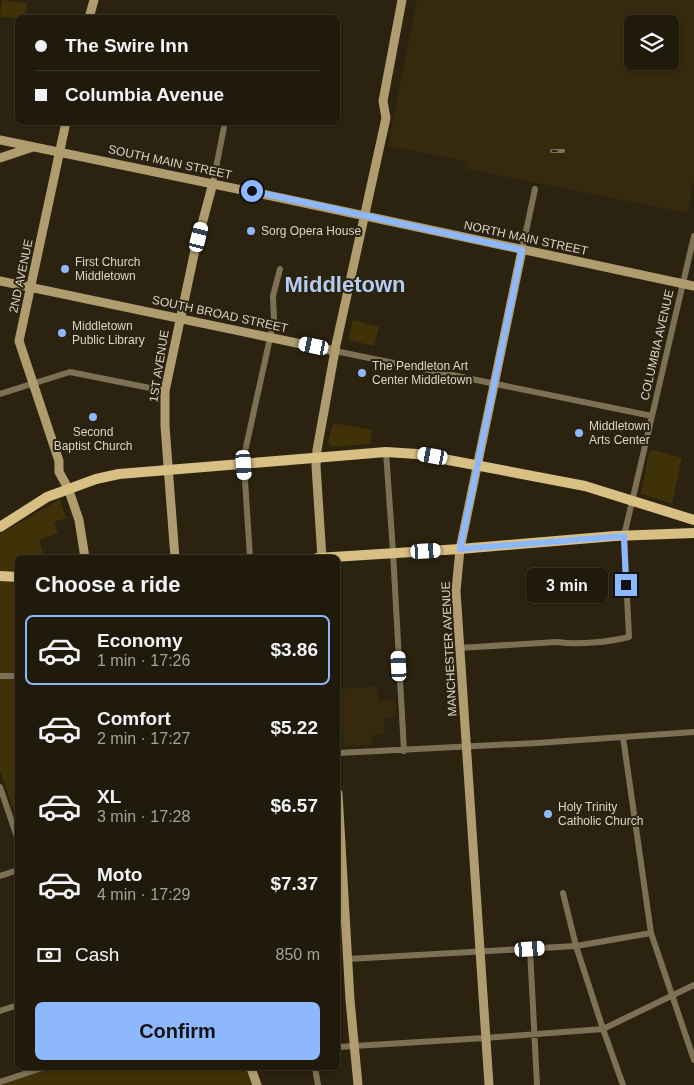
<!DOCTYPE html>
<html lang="en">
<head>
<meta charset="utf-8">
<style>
	:root { --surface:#201a0b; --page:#282314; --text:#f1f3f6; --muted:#a2a19d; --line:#3d382c; --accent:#8eb8fd }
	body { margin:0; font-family:Helvetica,sans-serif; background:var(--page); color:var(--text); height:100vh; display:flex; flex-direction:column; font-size:19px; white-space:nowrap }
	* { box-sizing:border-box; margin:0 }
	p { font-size:16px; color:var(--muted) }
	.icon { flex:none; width:28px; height:28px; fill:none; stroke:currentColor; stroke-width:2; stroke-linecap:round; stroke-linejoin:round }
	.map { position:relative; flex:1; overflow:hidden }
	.details { position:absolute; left:15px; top:555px; width:325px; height:515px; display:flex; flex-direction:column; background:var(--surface); border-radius:8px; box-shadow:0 1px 4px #0004,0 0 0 1px var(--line) }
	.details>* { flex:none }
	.banner { position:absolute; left:15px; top:15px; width:325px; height:110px; border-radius:8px; box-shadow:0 1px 4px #0004,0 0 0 1px var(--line); display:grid; align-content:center; height:110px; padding:0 20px; background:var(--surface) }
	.buttons { position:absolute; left:624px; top:15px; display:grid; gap:10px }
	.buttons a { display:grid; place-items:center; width:55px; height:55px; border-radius:8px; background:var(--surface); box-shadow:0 1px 4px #0004,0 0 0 1px var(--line); font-size:25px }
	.end { position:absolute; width:22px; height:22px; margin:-11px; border:6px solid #8eb8fd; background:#111; box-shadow:0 0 0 2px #111 }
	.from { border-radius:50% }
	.bubble { position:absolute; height:35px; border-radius:8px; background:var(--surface); box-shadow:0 1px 4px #0004,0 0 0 1px var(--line); font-size:16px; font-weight:600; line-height:35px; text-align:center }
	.car { position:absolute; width:15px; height:30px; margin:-15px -8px; border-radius:6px; box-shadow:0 0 4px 1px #0007; background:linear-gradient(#fff 24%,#345 0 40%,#fff 0 76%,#345 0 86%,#fff 0) }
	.banner b { display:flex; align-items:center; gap:18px; height:48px; font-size:19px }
	.banner b+b { border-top:1px solid var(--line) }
	.banner i { width:12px; height:12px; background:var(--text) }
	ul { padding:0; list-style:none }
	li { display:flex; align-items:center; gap:15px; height:70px; margin:0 10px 8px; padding:0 10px; border:2px solid transparent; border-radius:8px }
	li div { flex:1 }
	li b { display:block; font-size:19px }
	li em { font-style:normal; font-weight:600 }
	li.current { border-color:var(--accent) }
	li>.icon { width:45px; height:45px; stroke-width:1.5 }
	h2 { padding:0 20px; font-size:22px; line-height:60px }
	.pay { display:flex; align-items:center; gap:12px; height:55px; padding:0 20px; font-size:19px }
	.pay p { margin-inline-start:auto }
	.button { display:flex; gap:10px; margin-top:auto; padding:10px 20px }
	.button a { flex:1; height:58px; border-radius:8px; background:var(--accent); color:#111; font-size:20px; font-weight:600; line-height:58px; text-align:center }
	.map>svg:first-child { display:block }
	.built { fill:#352a0e; fill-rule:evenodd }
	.green { fill:#3f3108 }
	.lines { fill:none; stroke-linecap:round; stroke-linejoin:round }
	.street { stroke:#7d7155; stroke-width:6 }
	.secondary { stroke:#b09d6f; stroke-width:9 }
	.primary { stroke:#d8bf83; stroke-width:10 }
	.rail-casing { stroke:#7a7363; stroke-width:4 }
	.rail { stroke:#2b230f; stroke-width:2; stroke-dasharray:5.5; stroke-linecap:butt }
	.route { stroke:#8eb8fd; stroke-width:6 }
	.poi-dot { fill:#8eb8fd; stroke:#2b230f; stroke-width:2 }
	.labels { text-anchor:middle; stroke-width:4; stroke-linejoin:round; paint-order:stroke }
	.street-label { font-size:12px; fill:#dad5c9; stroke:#2b230f }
	.poi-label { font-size:12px; fill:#dad5c9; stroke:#2b230f; text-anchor:start }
	.town-label { font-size:22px; font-weight:bold; fill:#b4ccf2; stroke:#2b230f }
</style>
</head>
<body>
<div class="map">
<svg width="694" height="1085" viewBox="0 0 694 1085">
	<rect width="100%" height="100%" fill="#2b230f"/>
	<!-- built -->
	<path class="built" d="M 417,0 L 694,0 L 694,182 L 688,213 L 467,169 L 468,162 L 388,146 ZM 632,24 L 670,24 L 670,61 L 632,61 Z
		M 378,686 L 378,701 L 395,700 L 397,717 L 384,718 L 385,735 L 372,735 L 372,745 L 342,746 L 340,689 Z"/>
	<!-- green -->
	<path class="green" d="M 2,0 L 27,3 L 25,17 L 18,18 L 17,19 L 0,16 Z
		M 353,320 L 379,327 L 374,346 L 348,340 Z
		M 333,423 L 372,430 L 370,444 L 332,447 L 328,442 Z
		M 654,450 L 682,458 L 672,504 L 641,494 L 649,452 Z
		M 60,499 L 66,518 L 54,522 L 58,533 L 39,540 L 44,557 L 18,558 L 17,822 L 0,770 L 0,534 Z
		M 42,1068 L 251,1068 L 257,1085 L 0,1085 Z"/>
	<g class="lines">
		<!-- street -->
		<path class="street" d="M 213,183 L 225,122
			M 522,250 L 535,189
			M 335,351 L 652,416
			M 0,394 L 70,372 L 165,391
			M 386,452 L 393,552 L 404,751
			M 250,558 L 244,465 L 244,456 L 274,320 L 273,296 L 280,269
			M 459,648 L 557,642 C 578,645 609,642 629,637 L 624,536 L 694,236
			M 0,676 L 18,676
			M 623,737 L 651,933 L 694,1060
			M 338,753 L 537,743 L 694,732
			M 0,787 L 18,840
			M 0,876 L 18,870
			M 563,893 L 576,946 L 603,1029 L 623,1085
			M 530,949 L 537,1085
			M 348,959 L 576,946 L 651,933
			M 0,1011 L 18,1005
			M 338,1047 L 485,1038 L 603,1029 L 694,985
			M 315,1068 L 318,1085
			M 0,1082 L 42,1068"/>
		<!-- secondary -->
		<path class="secondary" d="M 89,18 L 94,0
			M 66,122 L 19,341 L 59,461 L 59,472 L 68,488 L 79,520 L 85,558
			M 0,140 L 281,198 L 694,286
			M 0,158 L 33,147
			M 0,281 L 335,351
			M 175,558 L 165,426 L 165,391 L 195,250 L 213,183
			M 322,558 L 316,466 L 317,450 L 336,345 L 386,118 L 383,101 L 402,0
			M 338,793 L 350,1000 L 358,1085
			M 251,1068 L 257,1085
			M 489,1085 L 456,591 L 460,549 L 522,250"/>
		<!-- primary -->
		<path class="primary" d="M 0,527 L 47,497 L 96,479 L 119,474 L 386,452 L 417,454 L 585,486 L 694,520
			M 317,558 L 460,549 L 615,536 L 694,533
			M 0,576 L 18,577"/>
		<defs>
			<path id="rail" d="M 552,151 L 563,151"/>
		</defs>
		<!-- rail casing -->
		<use href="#rail" class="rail-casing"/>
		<!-- rail -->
		<use href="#rail" class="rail"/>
	</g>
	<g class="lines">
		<!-- route -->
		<path class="route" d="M 252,191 L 522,250 L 460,549 L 624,536 L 626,585"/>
	</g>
	<!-- markers -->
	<g class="poi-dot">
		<circle cx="251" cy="231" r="5"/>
		<circle cx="65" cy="269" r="5"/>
		<circle cx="62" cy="333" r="5"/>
		<circle cx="362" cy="373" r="5"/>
		<circle cx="93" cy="417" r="5"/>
		<circle cx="579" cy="433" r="5"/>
		<circle cx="548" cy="814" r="5"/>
	</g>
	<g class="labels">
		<!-- street labels -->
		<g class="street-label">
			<text transform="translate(170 162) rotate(12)" y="4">SOUTH MAIN STREET</text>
			<text transform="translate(526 238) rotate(12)" y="4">NORTH MAIN STREET</text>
			<text transform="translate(21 276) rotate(-78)" y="4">2ND AVENUE</text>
			<text transform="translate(220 314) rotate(12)" y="4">SOUTH BROAD STREET</text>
			<text transform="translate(657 345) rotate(-77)" y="4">COLUMBIA AVENUE</text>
			<text transform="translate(159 366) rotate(-81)" y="4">1ST AVENUE</text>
			<text transform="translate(449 649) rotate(-93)" y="4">MANCHESTER AVENUE</text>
		</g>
		<!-- poi labels -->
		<g class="poi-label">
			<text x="261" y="235">Sorg Opera House</text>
			<text x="75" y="266">First Church<tspan x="75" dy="14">Middletown</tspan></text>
			<text x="72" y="330">Middletown<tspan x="72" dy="14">Public Library</tspan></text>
			<text x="372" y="370">The Pendleton Art<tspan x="372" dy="14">Center Middletown</tspan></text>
			<text x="589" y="430">Middletown<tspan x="589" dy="14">Arts Center</tspan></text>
			<text x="93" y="436" text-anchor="middle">Second<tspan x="93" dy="14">Baptist Church</tspan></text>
			<text x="558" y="811">Holy Trinity<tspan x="558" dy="14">Catholic Church</tspan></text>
		</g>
		<!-- town labels -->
		<g class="town-label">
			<text x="345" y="292">Middletown</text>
		</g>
	</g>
</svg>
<div class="buttons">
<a><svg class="icon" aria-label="layers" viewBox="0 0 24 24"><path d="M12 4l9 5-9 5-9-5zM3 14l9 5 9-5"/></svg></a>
</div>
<i class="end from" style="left:252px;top:191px"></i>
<i class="end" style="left:626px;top:585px"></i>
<div class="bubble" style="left:526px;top:568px;width:82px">3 min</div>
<i class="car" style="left:199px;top:237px;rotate:14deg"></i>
<i class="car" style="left:314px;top:346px;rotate:282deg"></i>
<i class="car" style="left:433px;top:456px;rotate:280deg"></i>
<i class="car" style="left:244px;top:465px;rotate:176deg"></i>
<i class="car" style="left:426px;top:551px;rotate:87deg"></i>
<i class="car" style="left:399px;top:666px;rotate:357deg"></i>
<i class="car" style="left:530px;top:949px;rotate:86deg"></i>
<div class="banner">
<b><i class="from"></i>The Swire Inn</b>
<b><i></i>Columbia Avenue</b>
</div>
<section class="details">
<h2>Choose a ride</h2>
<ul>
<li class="current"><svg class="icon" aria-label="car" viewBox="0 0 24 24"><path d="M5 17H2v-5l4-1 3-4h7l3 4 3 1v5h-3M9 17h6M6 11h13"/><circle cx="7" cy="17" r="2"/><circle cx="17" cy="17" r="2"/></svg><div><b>Economy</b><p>1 min · 17:26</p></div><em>$3.86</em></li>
<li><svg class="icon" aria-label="car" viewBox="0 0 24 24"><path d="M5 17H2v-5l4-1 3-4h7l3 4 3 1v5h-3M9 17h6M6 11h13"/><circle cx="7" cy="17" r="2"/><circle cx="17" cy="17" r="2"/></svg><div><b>Comfort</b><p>2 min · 17:27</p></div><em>$5.22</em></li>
<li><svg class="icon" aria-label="car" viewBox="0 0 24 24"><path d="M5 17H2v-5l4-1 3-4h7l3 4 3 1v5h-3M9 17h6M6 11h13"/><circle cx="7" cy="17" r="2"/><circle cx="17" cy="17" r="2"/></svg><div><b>XL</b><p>3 min · 17:28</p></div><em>$6.57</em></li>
<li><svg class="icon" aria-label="car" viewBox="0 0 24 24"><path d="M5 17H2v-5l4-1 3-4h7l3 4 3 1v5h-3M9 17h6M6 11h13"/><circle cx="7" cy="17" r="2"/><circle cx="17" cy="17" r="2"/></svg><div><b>Moto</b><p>4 min · 17:29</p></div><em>$7.37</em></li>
</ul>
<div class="pay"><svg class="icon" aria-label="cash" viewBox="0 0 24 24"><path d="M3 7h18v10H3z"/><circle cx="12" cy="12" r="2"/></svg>Cash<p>850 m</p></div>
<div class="button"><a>Confirm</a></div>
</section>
</div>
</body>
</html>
